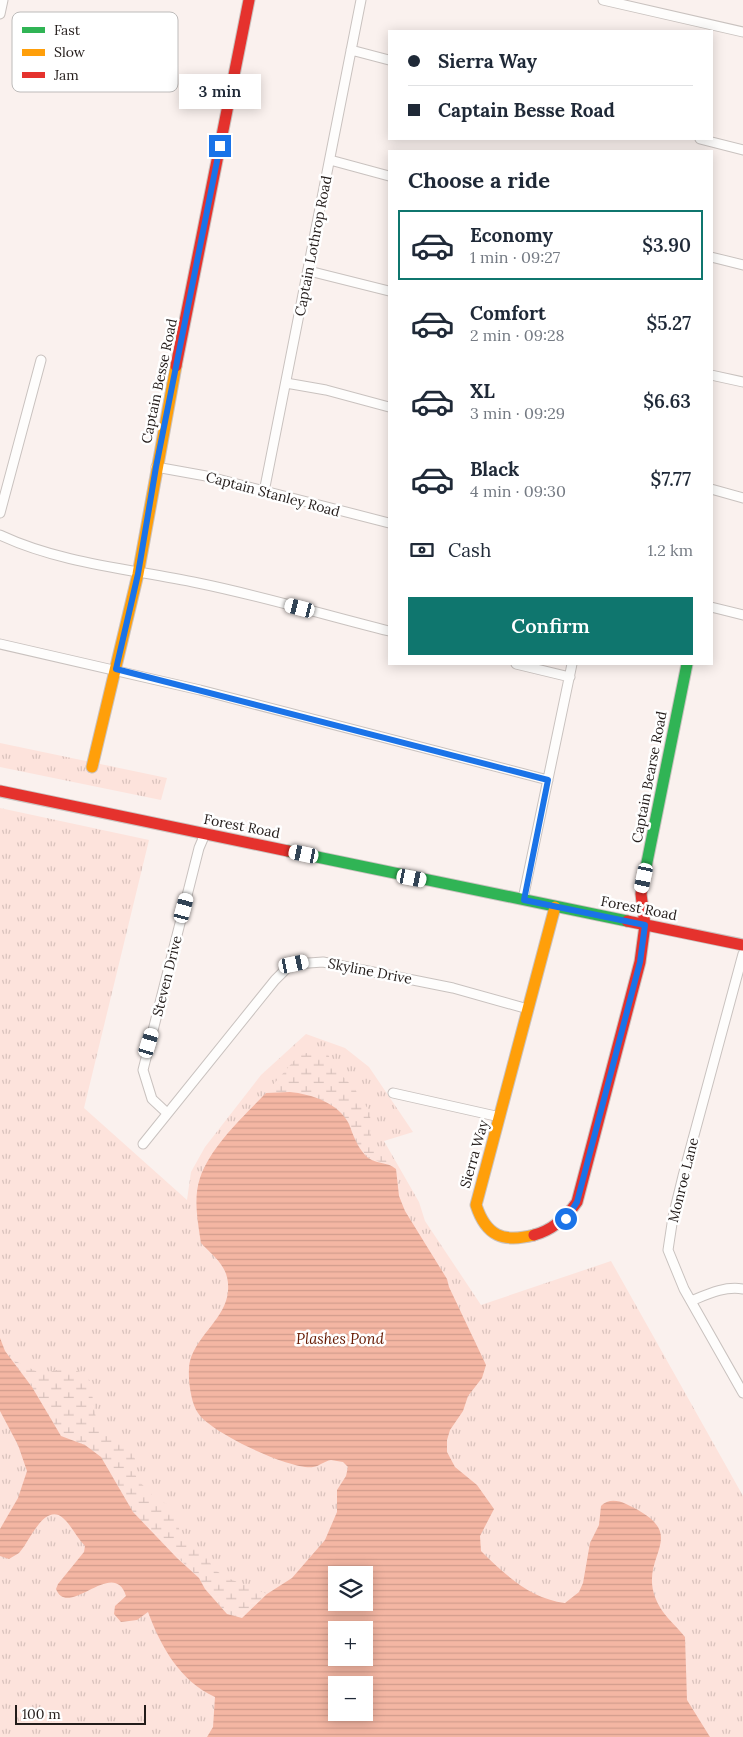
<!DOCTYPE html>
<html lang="en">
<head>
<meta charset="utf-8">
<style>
	:root { --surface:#fff; --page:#f6f6f7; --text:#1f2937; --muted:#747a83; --line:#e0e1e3; --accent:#0f766e }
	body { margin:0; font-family:Lora,serif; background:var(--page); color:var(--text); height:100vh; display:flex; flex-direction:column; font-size:19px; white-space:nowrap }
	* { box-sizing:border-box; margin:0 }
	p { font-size:16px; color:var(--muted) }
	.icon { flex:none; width:28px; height:28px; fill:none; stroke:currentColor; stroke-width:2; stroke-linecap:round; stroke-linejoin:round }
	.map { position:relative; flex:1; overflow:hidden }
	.side { position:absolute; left:388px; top:150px; width:325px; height:515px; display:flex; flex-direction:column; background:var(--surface); border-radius:0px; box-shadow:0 2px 12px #0003 }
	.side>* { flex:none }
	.guide { position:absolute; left:388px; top:30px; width:325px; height:110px; border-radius:0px; box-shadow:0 2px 12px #0003; display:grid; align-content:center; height:110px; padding:0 20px; background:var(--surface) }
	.buttons { position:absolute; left:328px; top:1566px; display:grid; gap:10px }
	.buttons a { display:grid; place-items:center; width:45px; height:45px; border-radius:0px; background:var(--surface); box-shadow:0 2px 12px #0003; font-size:25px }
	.scale { position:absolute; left:15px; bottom:12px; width:131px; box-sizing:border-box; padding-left:5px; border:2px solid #231c1a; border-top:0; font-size:14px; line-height:18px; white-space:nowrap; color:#231c1a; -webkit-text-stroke:4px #fff; paint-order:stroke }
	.end { position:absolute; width:22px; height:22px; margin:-11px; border:6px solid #1a73e8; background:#fff; box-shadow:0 0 0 2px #fff }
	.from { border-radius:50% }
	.bubble { position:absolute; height:35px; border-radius:0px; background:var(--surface); box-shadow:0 2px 12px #0003; font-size:16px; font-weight:600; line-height:35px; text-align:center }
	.car { position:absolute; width:15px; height:30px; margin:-15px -8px; border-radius:6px; box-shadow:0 0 4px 1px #0007; background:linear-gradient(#fff 24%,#345 0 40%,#fff 0 76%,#345 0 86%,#fff 0) }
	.guide b { display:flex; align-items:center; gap:18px; height:48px; font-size:19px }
	.guide b+b { border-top:1px solid var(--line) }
	.guide i { width:12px; height:12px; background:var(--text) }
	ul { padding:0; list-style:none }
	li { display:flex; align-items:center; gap:15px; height:70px; margin:0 10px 8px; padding:0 10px; border:2px solid transparent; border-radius:0px }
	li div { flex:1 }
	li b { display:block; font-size:19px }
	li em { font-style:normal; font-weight:600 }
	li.selected { border-color:var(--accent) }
	li>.icon { width:45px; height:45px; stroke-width:1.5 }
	h2 { padding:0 20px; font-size:22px; line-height:60px }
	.pay { display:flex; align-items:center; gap:12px; height:55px; padding:0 20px; font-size:19px }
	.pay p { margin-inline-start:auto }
	.cta { display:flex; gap:10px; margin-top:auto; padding:10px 20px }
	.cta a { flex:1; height:58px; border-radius:0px; background:var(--accent); color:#fff; font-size:20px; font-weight:600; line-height:58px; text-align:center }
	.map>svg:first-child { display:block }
	.grass { fill:url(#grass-tufts); fill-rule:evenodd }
	.wetland { fill:url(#wetland-marsh) }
	.water { fill:url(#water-rules); fill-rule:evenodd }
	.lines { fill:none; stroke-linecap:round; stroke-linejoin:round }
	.street-casing { stroke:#c9c2bf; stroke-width:11 }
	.fast-casing { stroke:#c9c2bf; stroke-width:13 }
	.slow-casing { stroke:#c9c2bf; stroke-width:13 }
	.jam-casing { stroke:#c9c2bf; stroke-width:13 }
	.street { stroke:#fefdfc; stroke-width:9 }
	.fast { stroke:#30b455; stroke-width:11 }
	.slow { stroke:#ff9f0a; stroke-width:11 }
	.jam { stroke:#e5322d; stroke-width:11 }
	.route { stroke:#1a73e8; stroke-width:6 }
	.labels { text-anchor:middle; stroke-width:5; stroke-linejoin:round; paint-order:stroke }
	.street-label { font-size:14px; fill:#231c1a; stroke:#fff }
	.water-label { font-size:15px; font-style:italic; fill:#651901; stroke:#fff }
	.key { fill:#fff; stroke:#bdbbba; stroke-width:1 }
	.key-label { font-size:14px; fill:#231c1a }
</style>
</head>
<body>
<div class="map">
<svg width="743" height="1737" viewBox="0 0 743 1737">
	<defs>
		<pattern id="grass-tufts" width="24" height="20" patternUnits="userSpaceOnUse" patternTransform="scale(1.25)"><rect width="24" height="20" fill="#fde3dc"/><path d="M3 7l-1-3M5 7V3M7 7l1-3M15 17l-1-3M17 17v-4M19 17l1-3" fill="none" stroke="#d9c2bc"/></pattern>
		<pattern id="wetland-marsh" width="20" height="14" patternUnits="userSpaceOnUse" patternTransform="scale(1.25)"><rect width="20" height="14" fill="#fde3dc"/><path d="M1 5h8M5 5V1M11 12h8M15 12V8" fill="none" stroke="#d9c2bc"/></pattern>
		<pattern id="water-rules" width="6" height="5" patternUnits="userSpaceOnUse" patternTransform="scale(1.25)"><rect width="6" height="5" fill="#f4b6a3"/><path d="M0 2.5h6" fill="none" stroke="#d19c8c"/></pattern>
	</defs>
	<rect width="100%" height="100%" fill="#faf1ee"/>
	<!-- grass -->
	<path class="grass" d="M 0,743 L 167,778 L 161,800 L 0,767 Z
		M 0,808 L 149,840 L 84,1108 L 187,1200 L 191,1172 L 205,1147 L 261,1075 L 306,1034 L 345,1048 L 369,1067 L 413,1132 L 384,1141 L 419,1202 L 425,1221 L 481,1305 L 611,1261 L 743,1496 L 743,1737 L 0,1737 ZM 336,1575 L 364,1575 L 364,1602 L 336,1602 ZM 336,1630 L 364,1630 L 364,1658 L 336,1658 ZM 336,1685 L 364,1685 L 364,1712 L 336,1712 Z"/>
	<!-- wetland -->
	<path class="wetland" d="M 316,1050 L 326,1050 L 334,1067 L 354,1088 L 370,1112 L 371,1137 L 381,1155 L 390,1164 C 353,1159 357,1135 339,1109 L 282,1092 L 266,1093 L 298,1056 Z
		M 13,1360 L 42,1374 L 64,1368 L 85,1373 L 90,1381 L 96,1419 L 108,1434 L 131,1451 L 135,1459 L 134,1471 L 137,1479 L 158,1501 L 168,1504 L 174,1510 L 180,1532 L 207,1558 L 214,1569 L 225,1577 L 267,1594 L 242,1619 L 227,1614 L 205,1589 L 199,1578 L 153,1534 L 133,1512 L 106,1466 L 85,1445 L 61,1436 L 32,1387 Z"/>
	<!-- water -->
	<path class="water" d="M 290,1092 C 311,1094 339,1103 349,1124 C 353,1135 357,1146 365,1155 C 374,1165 387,1161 396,1169 L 399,1196 L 405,1211 L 447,1279 L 449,1287 L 486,1365 L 482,1378 L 468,1396 L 463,1411 L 450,1430 L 447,1440 L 447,1452 L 455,1467 L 477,1485 L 494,1509 L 480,1536 L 481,1551 C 505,1575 531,1599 565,1603 L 579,1592 L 583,1583 L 590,1543 L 599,1525 L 601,1506 C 608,1499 617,1500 626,1504 C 694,1535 639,1553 655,1597 C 661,1614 674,1623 685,1637 L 687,1700 L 710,1737 L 207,1737 L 213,1727 L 215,1697 C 180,1681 161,1647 148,1612 L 137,1620 L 121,1622 L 114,1614 L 115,1606 L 126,1596 C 114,1556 68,1620 56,1589 L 58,1584 L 84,1552 L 85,1546 C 77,1538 72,1526 63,1518 C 44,1502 29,1543 19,1553 C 16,1555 12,1557 9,1559 L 0,1556 L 0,1529 L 18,1498 L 27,1471 L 18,1445 L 0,1411 L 0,1338 L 5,1351 L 32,1387 L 61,1436 L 85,1445 L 101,1457 L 133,1512 L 177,1558 L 199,1578 L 205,1589 L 227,1614 L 242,1618 L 267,1594 L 292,1578 L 325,1540 L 337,1512 L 337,1490 L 346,1476 L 348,1467 L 343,1462 L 331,1460 C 324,1461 320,1466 313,1467 C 290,1470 211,1433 198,1413 C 190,1402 187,1373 190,1361 C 197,1335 226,1318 228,1291 C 230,1267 215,1258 201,1243 C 198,1223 193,1198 200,1178 C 211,1146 243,1117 266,1093 ZM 336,1575 L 364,1575 L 364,1602 L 336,1602 ZM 336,1630 L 364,1630 L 364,1658 L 336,1658 ZM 336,1685 L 364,1685 L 364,1712 L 336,1712 Z"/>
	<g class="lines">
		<defs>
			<path id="street" d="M 603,0 L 743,32
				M 0,14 L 3,0
				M 351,50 L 389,60
				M 700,139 L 743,150
				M 330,160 L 389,176
				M 711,257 L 743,265
				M 309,271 L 389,291
				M 711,375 L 743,382
				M 286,383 L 326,390 L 389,407
				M 156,467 L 206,476 L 389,523
				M 711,489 L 743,498
				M 264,492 L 361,0
				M 0,513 L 41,360
				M 0,535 C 62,564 132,569 198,583 C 262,596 325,615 389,631
				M 711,607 L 743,615
				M 0,644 L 200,690 L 548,780
				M 516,664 L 570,677
				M 523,899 L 572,664
				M 743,954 L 683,1176 L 673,1217 L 668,1250 L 684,1289 L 743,1393
				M 393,1093 L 500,1117
				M 167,1113 L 152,1099 L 143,1070 L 199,848 L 205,834
				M 143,1144 L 275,980 L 286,969 L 295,964 L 323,962 L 453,988 L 528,1009
				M 691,1301 C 708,1294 724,1286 743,1289"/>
			<path id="fast" d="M 288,851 L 627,921
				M 644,877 L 687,664"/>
			<path id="slow" d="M 92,767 L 138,574 L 176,366
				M 534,1235 C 503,1243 486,1236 476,1205 L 555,907"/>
			<path id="jam" d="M 176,366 L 249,0
				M 0,791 L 288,851
				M 627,921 L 743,945
				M 534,1235 C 553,1230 566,1218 577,1202 L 640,962 L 645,925 L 641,894 L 644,877"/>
		</defs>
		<!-- street casing -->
		<use href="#street" class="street-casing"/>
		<!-- fast casing -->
		<use href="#fast" class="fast-casing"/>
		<!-- slow casing -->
		<use href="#slow" class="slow-casing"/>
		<!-- jam casing -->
		<use href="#jam" class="jam-casing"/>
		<!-- street -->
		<use href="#street" class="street"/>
		<!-- fast -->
		<use href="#fast" class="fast"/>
		<!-- slow -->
		<use href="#slow" class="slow"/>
		<!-- jam -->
		<use href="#jam" class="jam"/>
	</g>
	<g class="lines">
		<!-- route -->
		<path class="route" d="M 220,146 L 156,467 L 138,574 L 116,669 L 548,780 L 524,900 L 645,925 L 640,962 L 577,1202 L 566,1219"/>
	</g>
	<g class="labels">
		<!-- street labels -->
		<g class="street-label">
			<text transform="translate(313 246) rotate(-79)" y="5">Captain Lothrop Road</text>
			<text transform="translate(159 381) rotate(-78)" y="5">Captain Besse Road</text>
			<text transform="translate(273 494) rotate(15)" y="5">Captain Stanley Road</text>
			<text transform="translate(649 777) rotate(-79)" y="5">Captain Bearse Road</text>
			<text transform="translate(242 826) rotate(11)" y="5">Forest Road</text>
			<text transform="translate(639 908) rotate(11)" y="5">Forest Road</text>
			<text transform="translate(370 971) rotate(11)" y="5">Skyline Drive</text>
			<text transform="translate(167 976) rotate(-76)" y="5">Steven Drive</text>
			<text transform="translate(474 1154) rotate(-74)" y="5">Sierra Way</text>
			<text transform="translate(683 1180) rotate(-76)" y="5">Monroe Lane</text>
		</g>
		<!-- water labels -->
		<g class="water-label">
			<text x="340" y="1344">Plashes Pond</text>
		</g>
	</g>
	<!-- legend -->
	<rect x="12" y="12" width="166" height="80" rx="8" class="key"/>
	<rect x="22" y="27" width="23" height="6" fill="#30b455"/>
	<rect x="22" y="49" width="23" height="7" fill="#ff9f0a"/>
	<rect x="22" y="72" width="23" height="6" fill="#e5322d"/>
	<g class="key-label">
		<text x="54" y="35">Fast</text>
		<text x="54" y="57">Slow</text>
		<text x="54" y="80">Jam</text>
	</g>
</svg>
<div class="buttons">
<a><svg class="icon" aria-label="layers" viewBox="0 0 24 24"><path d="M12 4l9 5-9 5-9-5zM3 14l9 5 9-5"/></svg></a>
<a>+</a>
<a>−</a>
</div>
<div class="scale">100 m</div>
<i class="end from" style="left:566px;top:1219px"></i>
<i class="end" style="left:220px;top:146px"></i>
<div class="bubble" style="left:179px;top:74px;width:82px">3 min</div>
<i class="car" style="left:300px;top:608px;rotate:284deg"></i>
<i class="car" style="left:304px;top:854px;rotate:282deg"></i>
<i class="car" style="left:412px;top:878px;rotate:101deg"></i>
<i class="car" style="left:644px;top:878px;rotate:192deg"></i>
<i class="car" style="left:184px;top:908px;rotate:15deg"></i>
<i class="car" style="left:294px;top:964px;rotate:78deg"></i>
<i class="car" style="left:149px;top:1043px;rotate:17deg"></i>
<div class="guide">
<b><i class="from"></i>Sierra Way</b>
<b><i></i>Captain Besse Road</b>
</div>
<section class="side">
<h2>Choose a ride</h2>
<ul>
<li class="selected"><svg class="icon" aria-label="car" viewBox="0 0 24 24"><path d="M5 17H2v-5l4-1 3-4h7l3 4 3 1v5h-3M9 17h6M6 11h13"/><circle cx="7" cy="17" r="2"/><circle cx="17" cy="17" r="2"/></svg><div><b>Economy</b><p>1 min · 09:27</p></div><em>$3.90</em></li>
<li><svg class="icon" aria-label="car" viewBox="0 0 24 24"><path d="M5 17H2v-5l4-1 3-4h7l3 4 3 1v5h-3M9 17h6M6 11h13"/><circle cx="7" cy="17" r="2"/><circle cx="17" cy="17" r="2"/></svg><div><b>Comfort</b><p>2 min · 09:28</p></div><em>$5.27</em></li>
<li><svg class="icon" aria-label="car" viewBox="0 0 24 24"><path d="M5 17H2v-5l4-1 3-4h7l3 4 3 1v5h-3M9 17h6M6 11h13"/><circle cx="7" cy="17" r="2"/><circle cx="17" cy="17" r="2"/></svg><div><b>XL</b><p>3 min · 09:29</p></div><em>$6.63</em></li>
<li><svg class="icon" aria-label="car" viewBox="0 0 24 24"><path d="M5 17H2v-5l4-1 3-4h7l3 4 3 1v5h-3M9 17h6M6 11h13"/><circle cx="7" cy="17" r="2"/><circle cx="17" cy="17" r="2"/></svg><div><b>Black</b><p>4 min · 09:30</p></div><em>$7.77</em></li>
</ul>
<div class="pay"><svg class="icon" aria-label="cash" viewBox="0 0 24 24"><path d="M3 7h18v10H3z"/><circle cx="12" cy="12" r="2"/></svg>Cash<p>1.2 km</p></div>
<div class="cta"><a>Confirm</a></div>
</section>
</div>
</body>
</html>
